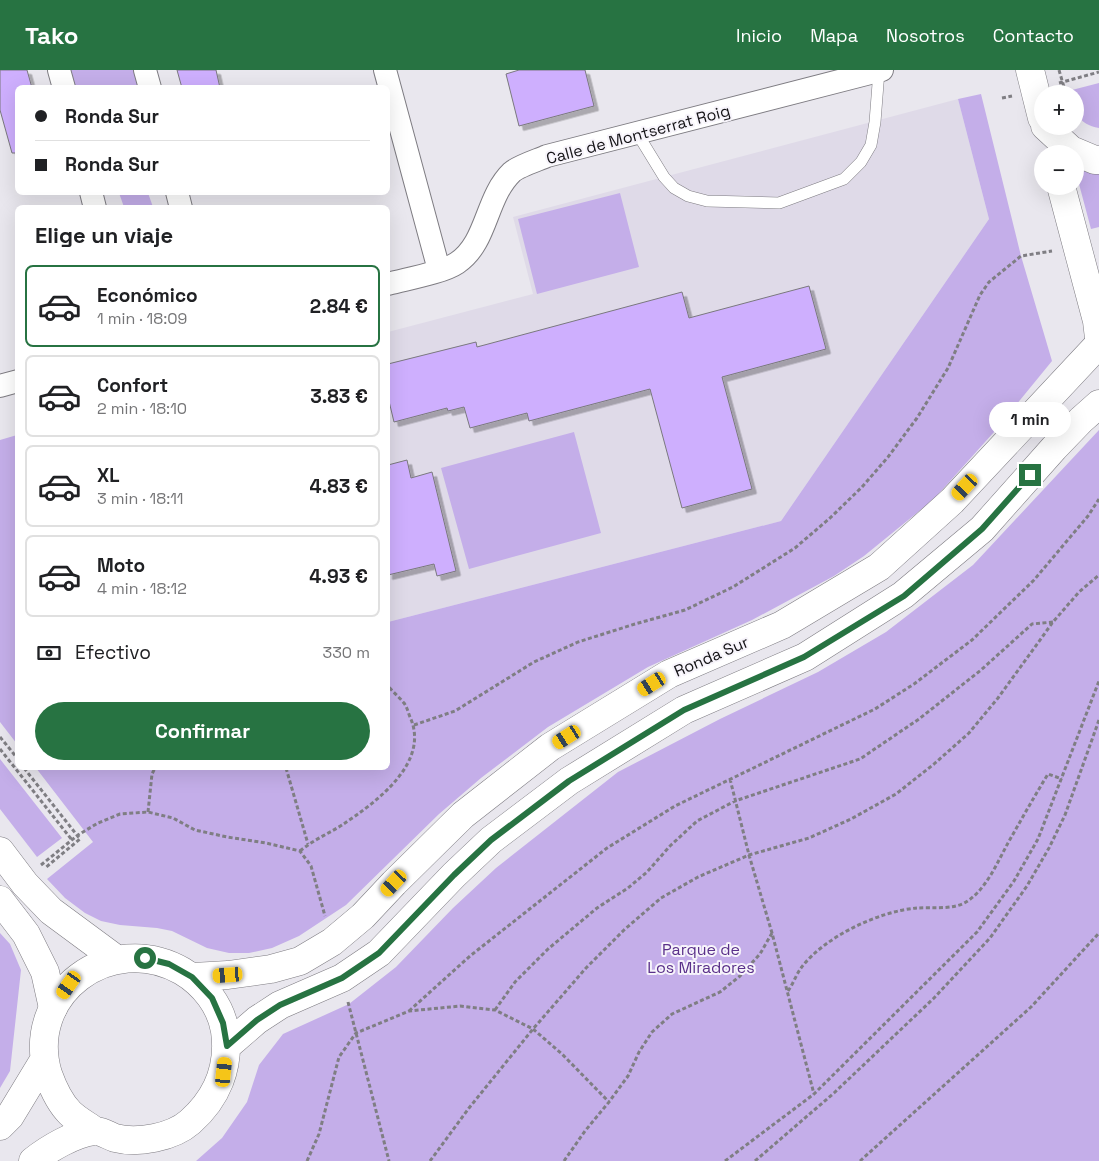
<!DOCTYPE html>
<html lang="es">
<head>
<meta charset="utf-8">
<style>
	:root { --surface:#fff; --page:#f2f2f2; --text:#202124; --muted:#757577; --line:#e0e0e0; --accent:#277342 }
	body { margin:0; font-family:"Space Grotesk",sans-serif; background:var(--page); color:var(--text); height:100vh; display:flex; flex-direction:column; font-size:19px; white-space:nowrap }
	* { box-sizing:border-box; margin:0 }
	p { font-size:16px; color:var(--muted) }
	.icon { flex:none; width:28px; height:28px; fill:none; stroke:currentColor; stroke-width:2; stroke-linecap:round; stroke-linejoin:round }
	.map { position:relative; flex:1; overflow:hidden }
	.side { position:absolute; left:15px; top:135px; width:375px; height:565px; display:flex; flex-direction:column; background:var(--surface); border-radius:8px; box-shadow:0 5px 20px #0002 }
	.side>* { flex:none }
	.banner { position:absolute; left:15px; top:15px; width:375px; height:110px; border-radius:8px; box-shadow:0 5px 20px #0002; display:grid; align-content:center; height:110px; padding:0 20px; background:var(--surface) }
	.controls { position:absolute; left:1034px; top:15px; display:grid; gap:10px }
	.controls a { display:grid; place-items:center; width:50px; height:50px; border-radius:50%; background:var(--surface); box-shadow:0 5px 20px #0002; font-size:25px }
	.end { position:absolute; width:22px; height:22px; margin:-11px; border:6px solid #277342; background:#fff; box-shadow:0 0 0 2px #fff }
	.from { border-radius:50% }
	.bubble { position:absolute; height:35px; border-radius:18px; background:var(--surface); box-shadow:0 5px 20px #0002; font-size:16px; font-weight:700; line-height:35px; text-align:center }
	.car { position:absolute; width:15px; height:30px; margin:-15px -8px; border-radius:6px; box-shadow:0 0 4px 1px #0007; background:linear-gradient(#f5c518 24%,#345 0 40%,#f5c518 0 76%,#345 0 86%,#f5c518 0) }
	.banner b { display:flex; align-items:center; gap:18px; height:48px; font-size:19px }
	.banner b+b { border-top:1px solid var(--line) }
	.banner i { width:12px; height:12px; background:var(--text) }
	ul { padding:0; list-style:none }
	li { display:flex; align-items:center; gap:15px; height:82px; margin:0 10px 8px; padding:0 10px; border:2px solid var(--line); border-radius:8px }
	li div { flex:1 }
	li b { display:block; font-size:19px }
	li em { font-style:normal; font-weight:700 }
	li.active { border-color:var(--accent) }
	li>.icon { width:45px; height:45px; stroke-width:1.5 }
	h2 { padding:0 20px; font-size:22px; line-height:60px }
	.pay { display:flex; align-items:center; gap:12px; height:55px; padding:0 20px; font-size:19px }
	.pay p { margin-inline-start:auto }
	.primary-button { display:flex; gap:10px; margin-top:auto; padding:10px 20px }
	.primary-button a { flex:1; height:58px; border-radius:30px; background:var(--accent); color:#fff; font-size:20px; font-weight:700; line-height:58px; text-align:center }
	header { display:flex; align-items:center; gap:30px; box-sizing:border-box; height:70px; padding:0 25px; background:var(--accent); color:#fff }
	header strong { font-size:24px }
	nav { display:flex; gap:28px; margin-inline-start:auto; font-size:18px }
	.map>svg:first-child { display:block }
	.built { fill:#dfdae8 }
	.green { fill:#c4aee9 }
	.building { fill:#ceaffe; stroke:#7a787e; filter:url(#shadow) }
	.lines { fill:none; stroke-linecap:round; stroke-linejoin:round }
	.service-casing { stroke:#7e7c82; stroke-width:12 }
	.minor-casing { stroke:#7e7c82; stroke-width:24 }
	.tertiary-casing { stroke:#7e7c82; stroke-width:29 }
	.secondary-casing { stroke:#7e7c82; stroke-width:29 }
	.path { stroke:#7f7e83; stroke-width:3; stroke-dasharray:4 2.5; stroke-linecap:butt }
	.service { stroke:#fff; stroke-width:11 }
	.minor { stroke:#fff; stroke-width:22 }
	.tertiary { stroke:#fff; stroke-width:28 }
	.secondary { stroke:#fff; stroke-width:28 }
	.route { stroke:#277342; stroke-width:6 }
	.labels { text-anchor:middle; stroke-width:4; stroke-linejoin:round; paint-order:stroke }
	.street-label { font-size:16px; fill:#141316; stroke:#f7f4fb }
	.park-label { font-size:16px; fill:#5a308a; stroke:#f7f4fb }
</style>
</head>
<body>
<header>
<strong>Tako</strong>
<nav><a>Inicio</a><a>Mapa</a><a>Nosotros</a><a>Contacto</a></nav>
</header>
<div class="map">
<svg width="1099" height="1091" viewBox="0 0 1099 1091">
	<defs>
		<filter id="shadow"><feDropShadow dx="4.5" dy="4.5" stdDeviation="0" flood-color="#0004"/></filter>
	</defs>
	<rect width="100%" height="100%" fill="#e9e7ee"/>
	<!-- built -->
	<path class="built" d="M 958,29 L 989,149 L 781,451 L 388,552 L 388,262 L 533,224 L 513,147 Z"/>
	<!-- green -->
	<path class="green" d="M 67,0 L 136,0 L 140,17 L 72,17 Z
		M 1099,13 L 1099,58 C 1078,54 1075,44 1075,24 L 1072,24 L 1072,20 Z
		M 981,24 L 1021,186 L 1052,291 L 994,362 L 934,429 L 864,486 L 834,506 L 752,550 L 648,597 L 548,657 L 481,708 L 439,744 L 346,835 L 299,866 L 272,878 L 249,883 L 229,883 L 207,878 L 172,861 L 157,858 L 120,855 L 101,851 L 85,843 L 65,828 L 47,809 L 93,772 L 36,698 L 388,698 L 388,552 L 781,451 L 989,149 L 958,29 Z
		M 1075,91 L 1099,98 L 1099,157 L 1091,159 L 1075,99 Z
		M 119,123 L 148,123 L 153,137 L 124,137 Z
		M 620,123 L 639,197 L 537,224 L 518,149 Z
		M 1099,360 L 1099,1091 L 196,1091 L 222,1068 L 247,1032 L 259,995 L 283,964 L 349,934 L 396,897 L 453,838 L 496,798 L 618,702 L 720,649 L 818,602 L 886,562 L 973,495 Z
		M 574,362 L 601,463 L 469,499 L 441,398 Z
		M 17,365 L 18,365 L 17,674 L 0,652 L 0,370 Z
		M 0,689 L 62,768 L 37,787 L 0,739 Z
		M 0,863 L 10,874 L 21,900 L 10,1001 L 0,1018 Z"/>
	<!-- building -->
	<path class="building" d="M 0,0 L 27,0 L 32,18 L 18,18 L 18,83 L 12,83 L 0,40 Z
		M 177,0 L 216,0 L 220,18 L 182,18 Z
		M 519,0 L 585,0 L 594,36 L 519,56 L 506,4 Z
		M 809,216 L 826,279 L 722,307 L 752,419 L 682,438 L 650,319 L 529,351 L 527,343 L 470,358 L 464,337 L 448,341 L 447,338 L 394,352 L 388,327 L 388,294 L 476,272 L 477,277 L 682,222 L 689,248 Z
		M 407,390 L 411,408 L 432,402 L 456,501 L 437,506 L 434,494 L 388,505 L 388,395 Z"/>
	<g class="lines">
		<defs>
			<path id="service" d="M 637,63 L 664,107 L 674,118 L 688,126 L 707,131 L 779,133 L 844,109 L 861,92 L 871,75 L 875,52 L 879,1"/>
			<path id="minor" d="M 59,0 L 64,18
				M 145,0 L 150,18
				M 385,0 L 439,200
				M 91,122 L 95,138
				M 177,122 L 181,138
				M 388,214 C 406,209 442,203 457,193 C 488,172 485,128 512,102 C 519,96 538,90 547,86 L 882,0
				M 0,316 L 18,311"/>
			<path id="tertiary" d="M 1030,0 L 1042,48
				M 1045,56 L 1071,80 L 1095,90 L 1099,90
				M 1061,116 L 1097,251 L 1099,268
				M 0,781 L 25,814 L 51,841 L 116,889
				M 0,830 L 26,864 L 45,902 L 53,938"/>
			<path id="secondary" d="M 193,907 L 228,905 L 271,899 L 300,891 L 332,872 L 363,846 L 394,813 L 463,745 L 550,677 L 669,604 L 782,555 L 879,497 L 952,431 L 1099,274
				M 227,976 L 257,950 L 280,935 L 342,908 L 379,883 L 454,805 L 491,770 L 569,711 L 684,640 L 805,587 L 903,525 L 982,459 L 1054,378 L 1081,350 L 1099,334
				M 0,1056 L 10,1046 L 44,990
				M 33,1091 C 48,1079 75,1063 94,1061 C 100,1060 109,1066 115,1068 C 138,1074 173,1067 190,1052 C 217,1028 230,997 225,961 C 221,936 204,914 182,901 C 110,860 24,924 48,1004 C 53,1018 59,1032 70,1043 C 77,1050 87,1055 95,1061"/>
		</defs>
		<!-- service casing -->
		<use href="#service" class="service-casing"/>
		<!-- minor casing -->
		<use href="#minor" class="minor-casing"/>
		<!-- tertiary casing -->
		<use href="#tertiary" class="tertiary-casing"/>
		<!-- secondary casing -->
		<use href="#secondary" class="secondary-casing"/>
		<!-- path -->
		<path class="path" d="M 1059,0 L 1066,24
			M 1059,13 L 1099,2
			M 1002,28 L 1012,26
			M 414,655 L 455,641 L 534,592 L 578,572 L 635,554 L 685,540 L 733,517 L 795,478 L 830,448 L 862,417 L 888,387 L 917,348 L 948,298 L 980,225 L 989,212 L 1021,186 L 1052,181
			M 0,667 L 18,689
			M 0,679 L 72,770
			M 24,698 L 80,769 L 45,798
			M 286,698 L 308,774
			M 730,709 L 749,785 L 772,863 L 814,1024
			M 148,742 L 152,704 L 155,698
			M 300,781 C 313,770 328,764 342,755 C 375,733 431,693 410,647 C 408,642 407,637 404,633 C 399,627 393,622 388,616
			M 41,795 L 78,765 L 98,753 L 120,744 L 148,742 L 173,748 L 195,760 L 227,767 L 266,773 L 300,781 L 311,796 L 325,846
			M 788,921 C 793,914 796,905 801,898 C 824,867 879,841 917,838 C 932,837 953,840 966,832 C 986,820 997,793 1008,773 C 1021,750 1034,727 1048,704 L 1062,709
			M 348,932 L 389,1091
			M 495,940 L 515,912 L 548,879 L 597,838 L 628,818 L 647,802 L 670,776 L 697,751 L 735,731 L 860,689 L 919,649 L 981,600 L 1032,554 L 1053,552
			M 409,941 L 470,886 L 607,778 L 675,736 L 875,639 L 914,614 L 972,570 L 1034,510 L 1088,446 L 1099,429
			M 307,1091 L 319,1064 L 339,987 L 356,963 L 409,941 L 460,936 L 495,940 L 533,959 L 562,984 L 609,1032
			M 430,1091 L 469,1038 L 533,959 L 586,898 L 624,860 L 661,828 L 698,807 L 749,785 L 809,768 L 851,749 L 896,724 L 934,694 L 969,663 L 998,628 L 1053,552 L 1079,522 L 1099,505
			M 564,1091 L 585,1061 L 609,1032 L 628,1006 L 639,982 L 652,962 L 672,944 L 720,922 L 740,906 L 760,884 L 772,863
			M 725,1091 L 814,1024 L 977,862 L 1014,811 L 1038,769 L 1099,611
			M 755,1091 L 834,1023 L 934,928 L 990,868 L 1027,816 L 1049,778 L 1065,745 L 1099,650
			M 860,1091 L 1031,937 L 1099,863"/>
		<!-- service -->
		<use href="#service" class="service"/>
		<!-- minor -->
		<use href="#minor" class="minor"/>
		<!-- tertiary -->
		<use href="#tertiary" class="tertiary"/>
		<!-- secondary -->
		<use href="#secondary" class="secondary"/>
	</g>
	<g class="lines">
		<!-- route -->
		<path class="route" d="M 145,888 L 169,894 L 192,907 L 212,928 L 223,953 L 227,976 L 257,950 L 280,935 L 342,908 L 379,883 L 454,805 L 491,770 L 569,711 L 684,640 L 804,587 L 904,526 L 982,459 L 1030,405"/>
	</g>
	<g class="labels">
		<!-- street labels -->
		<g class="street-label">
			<text transform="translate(638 64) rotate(-15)" y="6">Calle de Montserrat Roig</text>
			<text transform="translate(711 586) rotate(-23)" y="6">Ronda Sur</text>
		</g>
		<!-- park labels -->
		<g class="park-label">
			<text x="701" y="885">Parque de<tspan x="701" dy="18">Los Miradores</tspan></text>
		</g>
	</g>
</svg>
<div class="controls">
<a>+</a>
<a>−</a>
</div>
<i class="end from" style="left:145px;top:888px"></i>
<i class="end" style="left:1030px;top:405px"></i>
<div class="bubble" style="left:989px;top:332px;width:82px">1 min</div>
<i class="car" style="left:965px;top:417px;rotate:223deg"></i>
<i class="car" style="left:652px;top:614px;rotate:238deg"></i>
<i class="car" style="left:567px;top:667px;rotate:238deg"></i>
<i class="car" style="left:394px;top:813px;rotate:223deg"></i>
<i class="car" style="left:228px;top:905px;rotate:266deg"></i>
<i class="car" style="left:69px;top:915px;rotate:215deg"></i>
<i class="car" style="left:224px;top:1002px;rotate:6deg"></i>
<div class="banner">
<b><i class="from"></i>Ronda Sur</b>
<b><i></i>Ronda Sur</b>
</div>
<section class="side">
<h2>Elige un viaje</h2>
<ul>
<li class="active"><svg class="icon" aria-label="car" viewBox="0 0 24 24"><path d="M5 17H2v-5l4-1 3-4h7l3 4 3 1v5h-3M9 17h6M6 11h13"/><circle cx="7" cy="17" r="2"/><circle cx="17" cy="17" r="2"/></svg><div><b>Económico</b><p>1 min · 18:09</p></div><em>2.84 €</em></li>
<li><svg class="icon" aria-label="car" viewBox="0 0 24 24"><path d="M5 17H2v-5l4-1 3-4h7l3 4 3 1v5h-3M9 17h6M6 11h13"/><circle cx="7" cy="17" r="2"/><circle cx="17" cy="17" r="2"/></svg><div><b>Confort</b><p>2 min · 18:10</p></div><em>3.83 €</em></li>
<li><svg class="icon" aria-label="car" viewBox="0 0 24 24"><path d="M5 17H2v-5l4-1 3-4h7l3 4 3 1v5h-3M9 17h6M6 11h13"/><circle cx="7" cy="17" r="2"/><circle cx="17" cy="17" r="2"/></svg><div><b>XL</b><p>3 min · 18:11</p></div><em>4.83 €</em></li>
<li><svg class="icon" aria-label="car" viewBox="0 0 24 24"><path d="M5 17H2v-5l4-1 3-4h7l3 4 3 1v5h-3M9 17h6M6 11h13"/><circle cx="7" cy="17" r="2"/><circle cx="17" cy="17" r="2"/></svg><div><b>Moto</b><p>4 min · 18:12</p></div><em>4.93 €</em></li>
</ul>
<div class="pay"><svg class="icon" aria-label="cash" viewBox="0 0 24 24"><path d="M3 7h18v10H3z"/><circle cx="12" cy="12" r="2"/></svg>Efectivo<p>330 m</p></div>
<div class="primary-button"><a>Confirmar</a></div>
</section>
</div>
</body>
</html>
